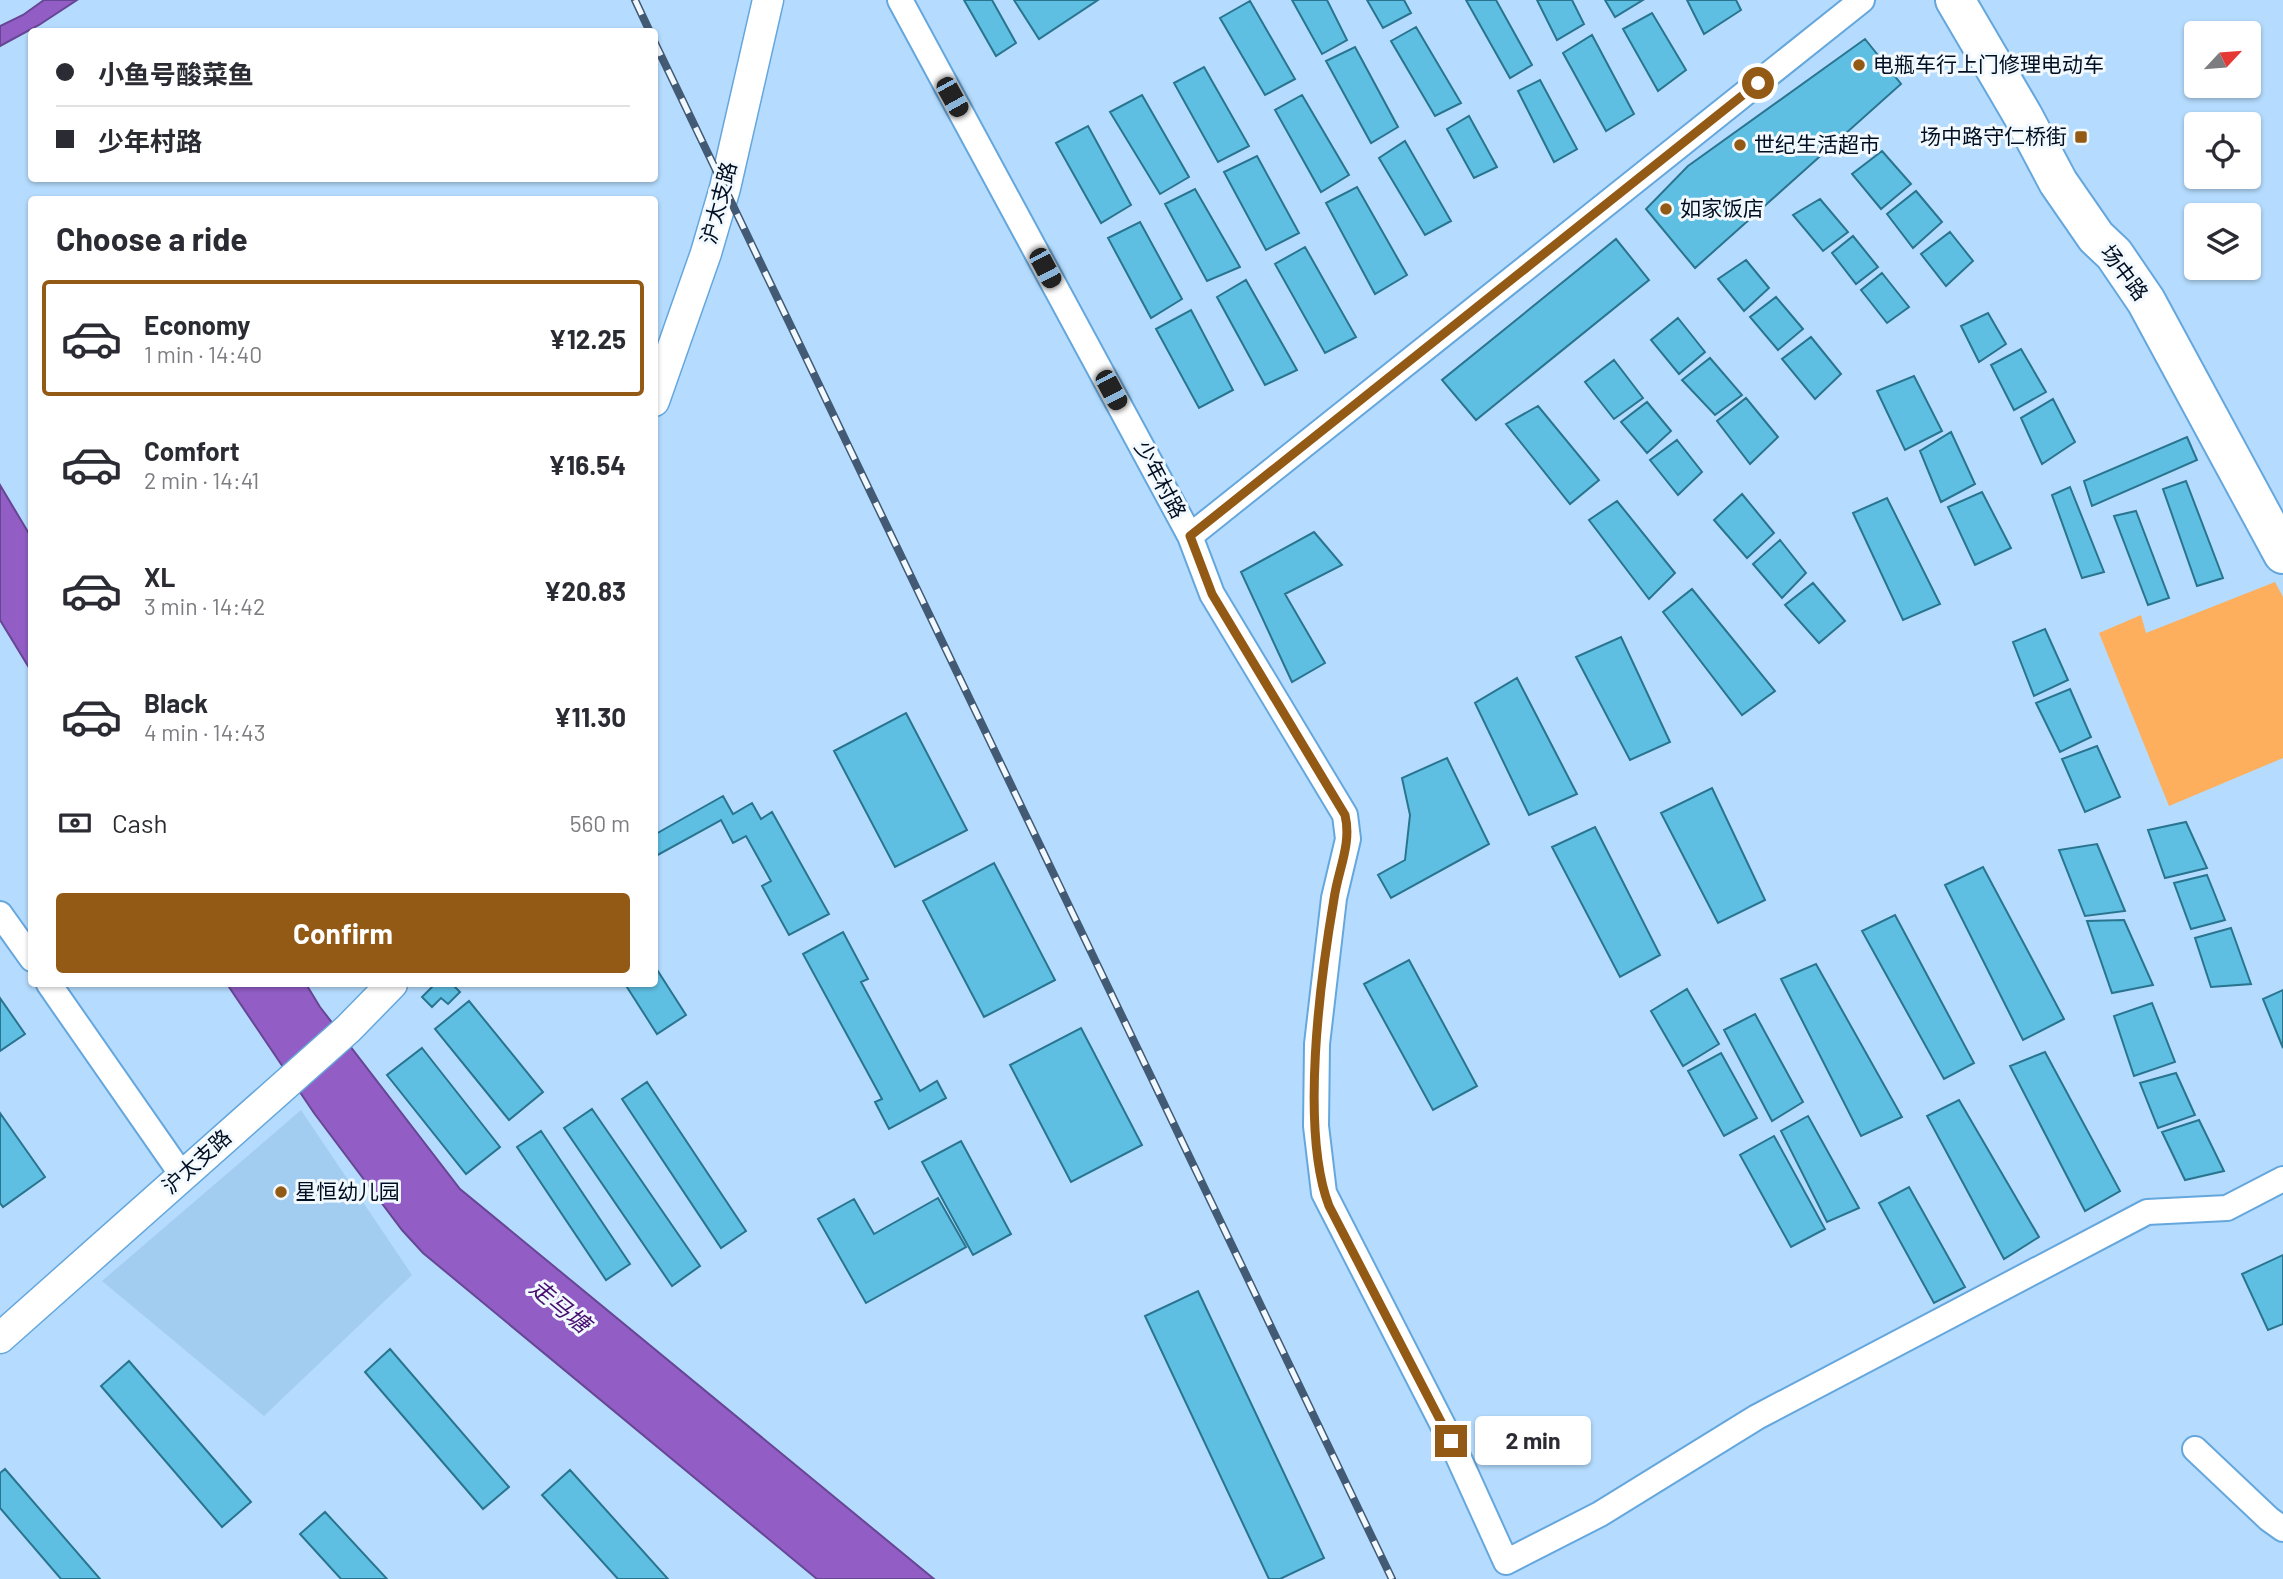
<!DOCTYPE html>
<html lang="en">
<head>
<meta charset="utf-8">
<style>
	:root { --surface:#fff; --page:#f2f2f3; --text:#2b2b33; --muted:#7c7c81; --line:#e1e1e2; --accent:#935a15 }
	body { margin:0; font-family:Barlow,"Noto Sans SC",sans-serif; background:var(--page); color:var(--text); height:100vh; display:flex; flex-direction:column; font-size:26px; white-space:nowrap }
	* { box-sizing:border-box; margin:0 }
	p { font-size:23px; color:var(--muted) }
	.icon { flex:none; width:38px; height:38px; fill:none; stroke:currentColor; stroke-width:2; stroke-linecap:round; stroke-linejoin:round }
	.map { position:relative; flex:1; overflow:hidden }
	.drawer { position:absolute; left:28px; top:196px; width:630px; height:791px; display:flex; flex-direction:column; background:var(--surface); border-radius:7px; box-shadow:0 2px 5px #0004 }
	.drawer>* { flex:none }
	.guide { position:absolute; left:28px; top:28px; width:630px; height:154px; border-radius:7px; box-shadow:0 2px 5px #0004; display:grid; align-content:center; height:154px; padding:0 28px; background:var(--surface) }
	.needle { width:46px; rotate:64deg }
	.controls { position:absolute; left:2184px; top:21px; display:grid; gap:14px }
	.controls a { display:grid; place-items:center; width:77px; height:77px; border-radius:7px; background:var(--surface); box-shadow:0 2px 5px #0004; font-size:35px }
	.end { position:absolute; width:32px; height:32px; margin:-16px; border:9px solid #935a15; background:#fff; box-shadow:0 0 0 4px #fff }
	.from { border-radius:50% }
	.bubble { position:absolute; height:49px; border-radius:7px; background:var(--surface); box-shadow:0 2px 5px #0004; font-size:23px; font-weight:700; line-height:49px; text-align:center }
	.car { position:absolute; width:21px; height:42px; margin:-21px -10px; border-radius:9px; box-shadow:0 0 5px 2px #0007; background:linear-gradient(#222 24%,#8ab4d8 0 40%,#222 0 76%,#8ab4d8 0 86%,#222 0) }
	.guide b { display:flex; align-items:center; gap:24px; height:66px; font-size:26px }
	.guide b+b { border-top:2px solid var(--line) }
	.guide i { width:18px; height:18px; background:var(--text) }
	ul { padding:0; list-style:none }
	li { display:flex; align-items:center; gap:21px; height:116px; margin:0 14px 10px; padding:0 14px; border:4px solid transparent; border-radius:7px }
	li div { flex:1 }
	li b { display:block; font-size:26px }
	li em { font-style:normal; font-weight:700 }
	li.on { border-color:var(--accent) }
	li>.icon { width:63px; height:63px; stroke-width:1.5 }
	h2 { padding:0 28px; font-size:32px; line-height:84px }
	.pay { display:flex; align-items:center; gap:18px; height:77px; padding:0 28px; font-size:26px }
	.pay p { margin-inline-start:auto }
	.button { display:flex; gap:14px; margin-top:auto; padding:14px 28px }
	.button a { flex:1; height:80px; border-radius:7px; background:var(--accent); color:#fff; font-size:28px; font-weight:700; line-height:80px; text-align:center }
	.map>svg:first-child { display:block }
	.built { fill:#a3ccf1 }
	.green { fill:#fdaf5d }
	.water { fill:#925ec6; stroke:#664695; stroke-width:2 }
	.building { fill:#5fbfe3; stroke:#29748f; stroke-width:2 }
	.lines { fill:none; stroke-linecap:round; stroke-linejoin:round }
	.minor-casing { stroke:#65a7dd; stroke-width:28 }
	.tertiary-casing { stroke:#65a7dd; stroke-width:33 }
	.primary-casing { stroke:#65a7dd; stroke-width:42 }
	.minor { stroke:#fff; stroke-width:24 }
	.tertiary { stroke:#fff; stroke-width:30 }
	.primary { stroke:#fff; stroke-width:38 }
	.rail-casing { stroke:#435a74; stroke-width:8 }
	.rail { stroke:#f2f9fe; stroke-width:5; stroke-dasharray:16; stroke-linecap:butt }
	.route { stroke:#935a15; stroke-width:9 }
	.poi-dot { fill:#935a15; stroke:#f2f9fe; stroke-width:2.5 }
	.labels { text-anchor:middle; stroke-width:6; stroke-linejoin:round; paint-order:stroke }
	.poi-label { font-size:21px; fill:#000e22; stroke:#f2f9fe; text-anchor:start }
	.street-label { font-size:21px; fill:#000e22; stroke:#f2f9fe }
	.water-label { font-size:23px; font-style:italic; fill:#470f70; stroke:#f2f9fe }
</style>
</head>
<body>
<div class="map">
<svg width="2283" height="1579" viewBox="0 0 2283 1579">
	<rect width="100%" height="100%" fill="#b5dcfe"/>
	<!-- built -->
	<path class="built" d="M 301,1110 L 412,1275 L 264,1416 L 102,1281 Z"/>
	<!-- green -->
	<path class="green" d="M 2275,582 L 2283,597 L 2283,758 L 2169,806 L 2099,633 L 2141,615 L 2146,633 Z"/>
	<!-- water -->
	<path class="water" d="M 44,0 L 77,0 L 39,25 L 0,46 L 0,26 L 23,15 Z
		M 0,485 L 31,537 L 31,671 L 0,620 Z
		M 227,984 L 306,984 L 320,1007 L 460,1189 L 934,1579 L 817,1579 L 423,1253 L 402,1230 L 314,1113 Z"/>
	<!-- building -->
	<path class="building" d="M 964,0 L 992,0 L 1016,43 L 996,56 Z
		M 1014,0 L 1098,0 L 1039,39 Z
		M 1292,0 L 1327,0 L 1347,40 L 1322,54 Z
		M 1367,0 L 1404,0 L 1411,13 L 1383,28 Z
		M 1466,0 L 1496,0 L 1532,65 L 1510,78 Z
		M 1537,0 L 1572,0 L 1584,24 L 1557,40 Z
		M 1605,0 L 1643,0 L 1615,17 Z
		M 1687,0 L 1736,0 L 1741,10 L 1704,34 Z
		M 1250,1 L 1295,79 L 1265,95 L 1220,18 Z
		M 1652,13 L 1686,70 L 1658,91 L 1623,29 Z
		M 1416,27 L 1461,103 L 1435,116 L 1391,41 Z
		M 1592,35 L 1634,114 L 1606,131 L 1563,53 Z
		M 1865,39 L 1901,84 L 1695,268 L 1646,209 L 1688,166 Z
		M 1355,47 L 1398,127 L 1371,143 L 1326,61 Z
		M 1204,67 L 1249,146 L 1218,162 L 1174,83 Z
		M 1540,80 L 1577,149 L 1554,162 L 1518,91 Z
		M 1142,95 L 1189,177 L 1160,194 L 1110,112 Z
		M 1302,95 L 1349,175 L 1321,192 L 1275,110 Z
		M 1469,116 L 1497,167 L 1474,178 L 1447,129 Z
		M 1088,126 L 1131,205 L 1101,223 L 1056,143 Z
		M 1405,141 L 1451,221 L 1425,235 L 1379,158 Z
		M 1882,151 L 1911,184 L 1881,209 L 1852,174 Z
		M 1257,156 L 1299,233 L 1266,250 L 1224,172 Z
		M 1357,187 L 1407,275 L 1375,294 L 1326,203 Z
		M 1195,189 L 1240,267 L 1207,281 L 1165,204 Z
		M 1916,191 L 1942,222 L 1913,248 L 1887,214 Z
		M 1820,199 L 1848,232 L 1823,251 L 1793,215 Z
		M 1140,222 L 1182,299 L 1151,318 L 1108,238 Z
		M 1950,232 L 1973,261 L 1946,286 L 1921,254 Z
		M 1853,236 L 1878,267 L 1856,284 L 1832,253 Z
		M 1616,239 L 1649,280 L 1476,420 L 1442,380 Z
		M 1305,247 L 1356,337 L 1325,353 L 1275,264 Z
		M 1746,260 L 1769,288 L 1744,311 L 1718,279 Z
		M 1882,273 L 1909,307 L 1887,323 L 1861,290 Z
		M 1246,280 L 1297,370 L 1265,385 L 1217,297 Z
		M 1776,297 L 1803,329 L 1778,350 L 1750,317 Z
		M 1191,310 L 1233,390 L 1199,408 L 1156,329 Z
		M 1988,313 L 2006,344 L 1979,362 L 1961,326 Z
		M 1678,318 L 1705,352 L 1679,374 L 1651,340 Z
		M 1811,337 L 1841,374 L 1815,399 L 1782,359 Z
		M 2021,349 L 2046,392 L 2014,410 L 1991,365 Z
		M 1710,358 L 1742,395 L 1715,415 L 1682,380 Z
		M 1614,360 L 1643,398 L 1614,419 L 1585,382 Z
		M 1914,376 L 1942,431 L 1905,450 L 1877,391 Z
		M 1746,398 L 1778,437 L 1750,464 L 1717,421 Z
		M 2053,399 L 2075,442 L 2042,464 L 2021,418 Z
		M 1647,402 L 1671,431 L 1647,453 L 1621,422 Z
		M 1538,406 L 1599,480 L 1570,504 L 1506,424 Z
		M 1951,432 L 1975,484 L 1941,502 L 1920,451 Z
		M 2187,437 L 2197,460 L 2092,506 L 2084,481 Z
		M 1677,440 L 1702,472 L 1678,495 L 1650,460 Z
		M 2186,481 L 2223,578 L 2197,586 L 2163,489 Z
		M 2070,487 L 2104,572 L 2082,578 L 2052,495 Z
		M 1982,492 L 2011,548 L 1975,565 L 1948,507 Z
		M 1742,494 L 1774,533 L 1747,558 L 1714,520 Z
		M 1887,498 L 1940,604 L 1903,620 L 1853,513 Z
		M 1617,501 L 1675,573 L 1649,599 L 1589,520 Z
		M 2136,511 L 2169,598 L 2148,605 L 2114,516 Z
		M 1314,532 L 1342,565 L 1285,594 L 1325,663 L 1292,682 L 1241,572 Z
		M 1780,540 L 1806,573 L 1782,598 L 1753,564 Z
		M 1813,583 L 1845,621 L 1819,643 L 1785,605 Z
		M 1692,589 L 1775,691 L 1742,715 L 1663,612 Z
		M 2045,629 L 2068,680 L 2034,696 L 2013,642 Z
		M 1621,637 L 1670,742 L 1630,760 L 1576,657 Z
		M 1517,678 L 1577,794 L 1529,815 L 1475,703 Z
		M 2070,689 L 2091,737 L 2060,752 L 2036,703 Z
		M 906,713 L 967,830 L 895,867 L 834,751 Z
		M 2097,746 L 2120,797 L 2085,812 L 2062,759 Z
		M 1447,758 L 1489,844 L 1391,898 L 1378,875 L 1405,860 L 1410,815 L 1402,778 Z
		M 1712,788 L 1765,900 L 1718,923 L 1661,813 Z
		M 723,796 L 733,814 L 752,803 L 761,819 L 772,812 L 829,914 L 789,935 L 762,886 L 771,881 L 746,836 L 733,843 L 721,820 L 654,857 L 654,835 Z
		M 2186,822 L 2207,868 L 2165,878 L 2148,830 Z
		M 1595,827 L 1660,955 L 1620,977 L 1552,847 Z
		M 2097,844 L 2125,911 L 2085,916 L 2059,850 Z
		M 994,863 L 1055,980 L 984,1017 L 923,901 Z
		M 1983,867 L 2064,1019 L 2023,1040 L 1945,885 Z
		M 2207,875 L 2225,920 L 2191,929 L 2174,883 Z
		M 1895,915 L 1974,1063 L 1944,1079 L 1862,931 Z
		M 2124,920 L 2153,985 L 2112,993 L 2087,921 Z
		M 2231,928 L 2251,984 L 2211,987 L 2195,938 Z
		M 843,932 L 868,979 L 861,982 L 920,1091 L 937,1081 L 946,1098 L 889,1129 L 875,1102 L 882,1099 L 803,954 Z
		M 1409,960 L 1477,1086 L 1433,1110 L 1364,984 Z
		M 1816,964 L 1902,1117 L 1861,1136 L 1781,979 Z
		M 654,965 L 686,1015 L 657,1034 L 625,984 L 654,984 Z
		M 435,984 L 452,984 L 460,992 L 448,1004 L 441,998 L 432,1007 L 422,997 Z
		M 1687,989 L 1719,1044 L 1683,1066 L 1651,1011 Z
		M 2283,990 L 2283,1048 L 2263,999 Z
		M 0,998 L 25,1034 L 0,1051 Z
		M 469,1001 L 543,1092 L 509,1120 L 435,1029 Z
		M 2152,1003 L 2175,1062 L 2134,1076 L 2114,1016 Z
		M 1755,1014 L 1803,1102 L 1772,1121 L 1724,1030 Z
		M 1081,1028 L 1142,1145 L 1071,1182 L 1010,1065 Z
		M 422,1048 L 500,1147 L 466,1174 L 387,1075 Z
		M 2045,1052 L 2120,1191 L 2085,1211 L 2010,1066 Z
		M 1721,1053 L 1757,1118 L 1724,1136 L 1688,1071 Z
		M 2176,1073 L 2195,1115 L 2158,1128 L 2140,1083 Z
		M 647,1082 L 746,1231 L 721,1248 L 622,1099 Z
		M 1959,1100 L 2039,1237 L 2004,1259 L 1927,1116 Z
		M 592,1109 L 700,1266 L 672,1286 L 564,1128 Z
		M 0,1113 L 45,1177 L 3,1207 L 0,1203 Z
		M 1808,1116 L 1859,1208 L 1827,1222 L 1781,1131 Z
		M 2199,1120 L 2224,1171 L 2185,1180 L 2162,1132 Z
		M 541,1131 L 630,1264 L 606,1280 L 517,1147 Z
		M 1774,1136 L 1825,1229 L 1791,1247 L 1740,1155 Z
		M 961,1141 L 1011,1234 L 973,1255 L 922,1162 Z
		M 1909,1187 L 1965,1287 L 1934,1303 L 1879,1203 Z
		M 938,1198 L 966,1247 L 866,1303 L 818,1219 L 854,1199 L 874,1234 Z
		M 2283,1255 L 2283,1324 L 2268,1330 L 2242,1274 Z
		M 1198,1291 L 1324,1558 L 1280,1579 L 1269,1579 L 1145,1316 Z
		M 390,1349 L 509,1487 L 483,1509 L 365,1372 Z
		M 129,1361 L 251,1502 L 222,1527 L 101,1386 Z
		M 5,1469 L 100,1579 L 61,1579 L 0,1508 L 0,1473 Z
		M 570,1470 L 668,1579 L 618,1579 L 542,1495 Z
		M 325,1512 L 387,1579 L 341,1579 L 300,1534 Z"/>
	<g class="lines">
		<defs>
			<path id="minor" d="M 900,0 L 1190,536 L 1212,594 L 1345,815 L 1348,839 L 1334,898 L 1317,1044 L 1316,1126 L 1324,1193 L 1451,1441 L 1506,1562 L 1600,1514 L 1757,1417 L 2147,1212 L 2227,1208 L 2283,1179
				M 1190,536 L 1862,0
				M 0,914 L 32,959
				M 49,984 L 182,1175
				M 2195,1449 L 2269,1519 L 2283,1529"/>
			<path id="tertiary" d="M 654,401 L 706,253 L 725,188 L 768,0
				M 0,1338 L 348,1029 L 392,984"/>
			<path id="primary" d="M 1955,0 L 2023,116 L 2058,182 L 2096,237 L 2114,254 L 2146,301 L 2283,554"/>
		</defs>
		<!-- minor casing -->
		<use href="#minor" class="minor-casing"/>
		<!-- tertiary casing -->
		<use href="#tertiary" class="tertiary-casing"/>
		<!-- primary casing -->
		<use href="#primary" class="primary-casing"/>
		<!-- minor -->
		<use href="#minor" class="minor"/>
		<!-- tertiary -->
		<use href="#tertiary" class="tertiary"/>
		<!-- primary -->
		<use href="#primary" class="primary"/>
		<defs>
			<path id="rail" d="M 635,0 L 650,32
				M 654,41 L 1392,1579"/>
		</defs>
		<!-- rail casing -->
		<use href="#rail" class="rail-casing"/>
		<!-- rail -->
		<use href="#rail" class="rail"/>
	</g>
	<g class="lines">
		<!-- route -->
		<path class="route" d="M 1451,1441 L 1329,1206 C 1300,1130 1320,980 1334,899 C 1338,870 1352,844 1345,815 L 1212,594 L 1190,536 L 1758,83"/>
	</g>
	<!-- markers -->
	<g class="poi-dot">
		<circle cx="1859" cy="65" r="7"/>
		<rect x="2074" y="130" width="14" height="14" rx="3.5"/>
		<circle cx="1740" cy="145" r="7"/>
		<circle cx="1666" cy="209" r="7"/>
		<circle cx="281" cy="1192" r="7"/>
	</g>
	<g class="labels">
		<!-- poi labels -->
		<g class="poi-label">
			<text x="1873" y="72">电瓶车行上门修理电动车</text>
			<text x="2067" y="144" text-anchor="end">场中路守仁桥街</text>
			<text x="1754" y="152">世纪生活超市</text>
			<text x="1680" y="216">如家饭店</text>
			<text x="295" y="1199">星恒幼儿园</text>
		</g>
		<!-- street labels -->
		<g class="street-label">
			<text transform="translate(719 203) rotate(-75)" y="7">沪太支路</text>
			<text transform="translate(2124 273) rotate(53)" y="7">场中路</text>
			<text transform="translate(1160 480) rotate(62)" y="7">少年村路</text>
			<text transform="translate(197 1162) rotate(-42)" y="7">沪太支路</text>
		</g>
		<!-- water labels -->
		<g class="water-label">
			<text transform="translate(560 1306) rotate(39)" y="8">走马塘</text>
		</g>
	</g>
</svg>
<div class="controls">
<a><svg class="needle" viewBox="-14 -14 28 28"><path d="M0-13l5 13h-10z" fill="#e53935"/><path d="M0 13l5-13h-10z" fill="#7c7c81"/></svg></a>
<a><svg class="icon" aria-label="locate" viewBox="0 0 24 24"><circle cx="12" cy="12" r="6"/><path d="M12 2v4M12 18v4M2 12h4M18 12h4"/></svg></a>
<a><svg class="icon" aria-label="layers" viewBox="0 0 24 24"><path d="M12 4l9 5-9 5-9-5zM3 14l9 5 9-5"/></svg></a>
</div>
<i class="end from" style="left:1758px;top:83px"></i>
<i class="end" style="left:1451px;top:1441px"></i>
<div class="bubble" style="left:1475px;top:1416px;width:116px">2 min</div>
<i class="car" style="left:952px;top:97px;rotate:151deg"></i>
<i class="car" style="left:1045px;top:268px;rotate:152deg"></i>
<i class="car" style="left:1111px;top:390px;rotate:152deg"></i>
<div class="guide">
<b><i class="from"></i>小鱼号酸菜鱼</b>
<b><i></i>少年村路</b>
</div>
<section class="drawer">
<h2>Choose a ride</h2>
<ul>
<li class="on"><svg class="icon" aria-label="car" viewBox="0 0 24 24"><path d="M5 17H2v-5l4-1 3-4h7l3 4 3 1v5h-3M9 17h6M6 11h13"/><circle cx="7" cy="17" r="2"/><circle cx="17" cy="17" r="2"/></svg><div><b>Economy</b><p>1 min · 14:40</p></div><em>¥12.25</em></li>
<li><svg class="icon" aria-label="car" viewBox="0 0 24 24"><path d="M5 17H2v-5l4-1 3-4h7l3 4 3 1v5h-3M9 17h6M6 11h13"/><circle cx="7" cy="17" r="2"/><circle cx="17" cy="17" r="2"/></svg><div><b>Comfort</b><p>2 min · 14:41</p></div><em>¥16.54</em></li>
<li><svg class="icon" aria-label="car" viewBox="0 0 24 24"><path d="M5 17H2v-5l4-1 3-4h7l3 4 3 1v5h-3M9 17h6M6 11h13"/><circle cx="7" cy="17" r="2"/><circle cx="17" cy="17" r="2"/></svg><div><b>XL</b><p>3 min · 14:42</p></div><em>¥20.83</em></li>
<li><svg class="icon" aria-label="car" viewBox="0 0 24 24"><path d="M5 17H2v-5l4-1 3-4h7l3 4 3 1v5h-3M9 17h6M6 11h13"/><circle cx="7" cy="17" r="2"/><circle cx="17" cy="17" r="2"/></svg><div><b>Black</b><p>4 min · 14:43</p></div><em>¥11.30</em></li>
</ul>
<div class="pay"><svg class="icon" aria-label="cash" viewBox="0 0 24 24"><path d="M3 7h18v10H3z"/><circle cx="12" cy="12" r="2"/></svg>Cash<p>560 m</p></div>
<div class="button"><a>Confirm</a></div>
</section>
</div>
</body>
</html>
